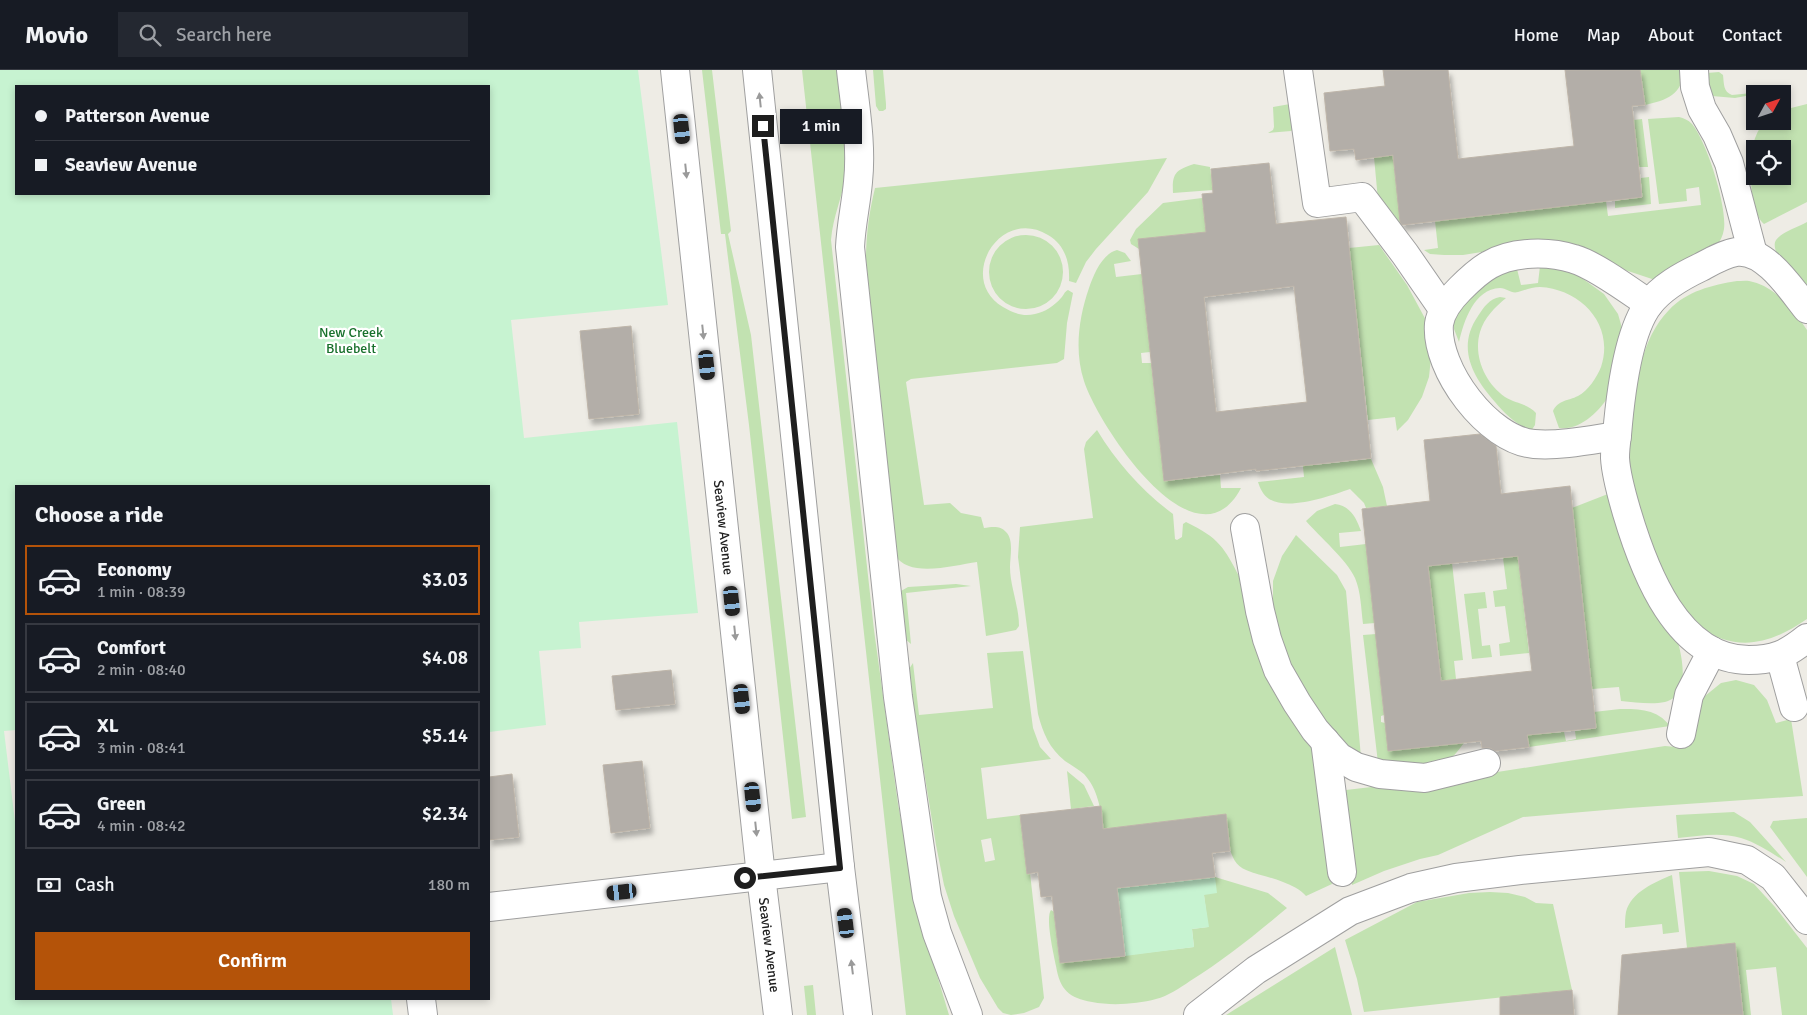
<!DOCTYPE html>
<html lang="en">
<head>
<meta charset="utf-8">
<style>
	:root { --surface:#171b24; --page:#242831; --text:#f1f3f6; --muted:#9ea1a6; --line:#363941; --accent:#b45309 }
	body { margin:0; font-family:Signika,sans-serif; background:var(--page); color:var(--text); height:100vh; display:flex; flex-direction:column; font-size:19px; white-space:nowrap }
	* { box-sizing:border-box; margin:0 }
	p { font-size:16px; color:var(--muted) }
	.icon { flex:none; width:28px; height:28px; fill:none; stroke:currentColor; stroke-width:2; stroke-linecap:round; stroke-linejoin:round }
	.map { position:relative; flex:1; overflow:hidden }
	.panel { position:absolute; left:15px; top:415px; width:475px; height:515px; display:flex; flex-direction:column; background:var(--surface); border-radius:0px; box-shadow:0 2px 8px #0003 }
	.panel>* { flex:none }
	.hud { position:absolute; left:15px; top:15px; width:475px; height:110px; border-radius:0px; box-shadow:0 2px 8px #0003; display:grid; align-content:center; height:110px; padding:0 20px; background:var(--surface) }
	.needle { width:32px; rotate:50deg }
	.fabs { position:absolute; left:1746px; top:15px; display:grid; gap:10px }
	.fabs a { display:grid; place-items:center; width:45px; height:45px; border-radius:0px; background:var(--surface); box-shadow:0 2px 8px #0003; font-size:25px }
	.end { position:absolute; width:22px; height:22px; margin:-11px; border:6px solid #1e1e1e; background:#fff; box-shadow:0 0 0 2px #fff }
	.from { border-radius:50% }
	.bubble { position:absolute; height:35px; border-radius:0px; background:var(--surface); box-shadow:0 2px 8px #0003; font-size:16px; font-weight:600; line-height:35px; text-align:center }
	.car { position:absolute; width:15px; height:30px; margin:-15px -8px; border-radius:6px; box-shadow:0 0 4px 1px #0007; background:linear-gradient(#222 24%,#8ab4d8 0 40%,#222 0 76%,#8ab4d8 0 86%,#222 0) }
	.hud b { display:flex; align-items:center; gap:18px; height:48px; font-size:19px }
	.hud b+b { border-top:1px solid var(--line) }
	.hud i { width:12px; height:12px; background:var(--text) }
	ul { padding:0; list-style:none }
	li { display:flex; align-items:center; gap:15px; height:70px; margin:0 10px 8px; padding:0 10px; border:2px solid var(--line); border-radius:0px }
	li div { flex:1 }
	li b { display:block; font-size:19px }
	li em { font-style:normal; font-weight:600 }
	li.active { border-color:var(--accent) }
	li>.icon { width:45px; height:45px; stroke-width:1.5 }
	h2 { padding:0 20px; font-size:22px; line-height:60px }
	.pay { display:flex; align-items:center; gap:12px; height:55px; padding:0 20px; font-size:19px }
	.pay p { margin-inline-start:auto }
	.cta { display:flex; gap:10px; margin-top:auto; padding:10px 20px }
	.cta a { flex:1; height:58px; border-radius:0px; background:var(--accent); color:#fff; font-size:20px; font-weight:600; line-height:58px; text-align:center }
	header { display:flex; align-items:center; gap:30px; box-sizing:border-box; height:70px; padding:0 25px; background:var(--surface); border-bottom:1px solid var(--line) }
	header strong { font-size:24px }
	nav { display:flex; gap:28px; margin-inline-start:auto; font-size:18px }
	.search { width:350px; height:45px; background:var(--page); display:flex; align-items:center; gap:12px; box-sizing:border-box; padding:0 18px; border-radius:0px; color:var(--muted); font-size:19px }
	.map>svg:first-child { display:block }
	.grass { fill:#c2e2b1; fill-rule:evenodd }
	.park { fill:#c7f3d1; fill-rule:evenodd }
	.building { fill:#b3aea8; stroke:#beb5a9; fill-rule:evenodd; filter:url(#shadow) }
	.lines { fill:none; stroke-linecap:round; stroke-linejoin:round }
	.minor-casing { stroke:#9f9f9f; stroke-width:30 }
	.minor { stroke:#fff; stroke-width:28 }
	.oneway { fill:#9a9a9a }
	.route { stroke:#1e1e1e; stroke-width:6 }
	.labels { text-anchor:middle; stroke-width:4.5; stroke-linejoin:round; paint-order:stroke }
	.park-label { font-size:14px; fill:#18702c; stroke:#fff }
	.street-label { font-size:14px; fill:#1e1e1e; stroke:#fff }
</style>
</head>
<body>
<header>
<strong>Movio</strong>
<div class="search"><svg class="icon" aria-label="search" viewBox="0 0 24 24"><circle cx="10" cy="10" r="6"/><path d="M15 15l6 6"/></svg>Search here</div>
<nav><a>Home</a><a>Map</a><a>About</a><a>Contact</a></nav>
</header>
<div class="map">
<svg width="1807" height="945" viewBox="0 0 1807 945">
	<defs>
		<filter id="shadow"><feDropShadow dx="3" dy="5.5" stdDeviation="2.5" flood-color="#0004"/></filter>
	</defs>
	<rect width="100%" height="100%" fill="#eeece5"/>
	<!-- grass -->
	<path class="grass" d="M 702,0 L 712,0 L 731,161 L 728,164 L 751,265 L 806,747 L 792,749 L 749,355 L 725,164 L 721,164 Z
		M 802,0 L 837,0 C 841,32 851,74 846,105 C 842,128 833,146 831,170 L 874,560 L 898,734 L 919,845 L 949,945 L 906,945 Z
		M 873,0 L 883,0 L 886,34 L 886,39 L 883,41 L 879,41 L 876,36 Z
		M 1640,0 L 1684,0 C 1682,25 1667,30 1645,35 Z
		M 1719,2 L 1723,5 C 1724,13 1723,22 1732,25 L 1772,21 L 1735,28 L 1712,26 L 1702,7 L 1707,3 Z
		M 1290,34 L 1294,59 L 1291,61 L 1268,63 L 1273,60 L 1274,57 L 1273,37 Z
		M 1807,34 L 1807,132 L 1764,154 C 1749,141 1749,94 1753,75 C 1755,66 1759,58 1765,51 L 1782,51 L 1783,40 ZM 1755,79 L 1782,79 L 1782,106 L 1755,106 Z
		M 1679,47 C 1684,48 1688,50 1692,54 C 1707,72 1727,136 1724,159 C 1723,166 1720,171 1716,177 L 1662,209 L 1652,209 L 1619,198 L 1488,181 L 1463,185 L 1444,185 L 1430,184 L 1424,180 L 1438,178 L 1435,151 L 1606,131 L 1608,146 L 1701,135 L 1699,117 L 1686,119 L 1687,131 L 1659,134 L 1648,49 Z
		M 1642,49 L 1648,97 L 1639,97 L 1636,71 L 1626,51 Z
		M 1399,85 L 1394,97 L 1401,155 L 1395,154 L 1378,130 L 1374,87 Z
		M 1167,88 L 1148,122 L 1096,179 L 1086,192 L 1076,213 L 1069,211 C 1070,192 1065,175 1048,165 C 1000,136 956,209 1003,237 C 1013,243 1023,247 1035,244 C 1045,242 1054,236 1061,228 C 1064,225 1064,222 1068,220 L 1073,223 L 1067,253 L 1064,289 L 1057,293 L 911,309 L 906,312 L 924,435 L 950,433 L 961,443 L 981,447 L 984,458 C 992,457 1000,455 1006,462 C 1014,470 1010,486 1010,497 C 1010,516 1019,536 1019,556 L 1016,560 L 986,566 L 977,492 C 954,495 909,509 895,485 L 866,190 C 866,165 869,143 875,118 Z
		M 1194,94 L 1210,97 L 1213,120 L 1173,123 C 1172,104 1175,100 1194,94 Z
		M 1649,107 L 1651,134 L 1615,138 L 1615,131 L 1642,127 L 1641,108 Z
		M 1202,128 L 1207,167 L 1195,163 L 1138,169 L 1139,179 L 1131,174 L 1130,170 L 1136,159 L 1163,133 Z
		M 1807,152 L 1807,223 C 1799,213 1768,183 1776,170 C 1782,162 1798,157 1807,152 Z
		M989 202a37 37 0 1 1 74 0a37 37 0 1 1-74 0Z
		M 1379,175 L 1407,215 L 1428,254 L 1431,288 L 1429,307 L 1422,327 L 1408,350 L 1397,361 L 1395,347 L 1368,350 L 1349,178 Z
		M 1117,180 L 1125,183 L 1131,191 L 1114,194 L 1116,207 L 1142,204 L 1150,282 L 1141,283 L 1142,293 L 1151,293 L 1164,411 L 1220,405 L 1221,418 L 1241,418 C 1196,504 1098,355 1084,311 C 1074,281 1079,247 1089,218 C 1094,204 1102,184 1117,180 Z
		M 1540,196 L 1567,201 L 1579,206 L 1604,224 L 1618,244 L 1622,258 L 1610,324 C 1600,341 1580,361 1559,358 L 1553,341 C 1558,330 1568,331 1578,326 C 1588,321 1597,307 1601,297 C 1615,255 1581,219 1540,217 C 1532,217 1525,220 1518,222 C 1511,224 1507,218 1500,218 C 1474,219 1464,251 1459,272 L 1454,259 L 1454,251 L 1457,244 L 1473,220 L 1499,205 L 1517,199 L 1521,215 L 1538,213 Z
		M 1737,211 C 1742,211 1748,210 1753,212 C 1777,218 1794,241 1807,260 L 1807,549 C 1771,574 1737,583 1699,557 C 1684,548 1675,530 1667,516 C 1662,508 1656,501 1652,493 C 1646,480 1643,457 1639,442 C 1636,427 1627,404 1627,390 C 1627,378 1630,365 1632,353 C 1636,314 1640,270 1669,240 C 1687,221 1712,215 1737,211 Z
		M 1500,227 L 1506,228 C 1495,237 1484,248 1480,262 C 1473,286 1485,313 1505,327 C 1516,334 1527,333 1536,343 L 1535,355 L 1531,361 C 1517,355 1505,344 1495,332 C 1473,307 1456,278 1478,246 C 1484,237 1489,229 1500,227 Z
		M 1097,360 C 1117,393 1142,421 1173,444 L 1175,469 L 1177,470 L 1182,467 L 1183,454 L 1186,452 C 1219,468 1224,477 1240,508 L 1311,672 L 1322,727 L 1332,814 L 1306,826 C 1300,819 1291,815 1283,812 C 1271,807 1258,805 1246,800 C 1226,792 1228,762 1226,744 L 1103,759 C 1101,740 1098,719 1084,704 C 1078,699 1071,695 1065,691 C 1049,678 1043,663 1038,644 L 1018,487 L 1020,457 L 1093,448 L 1084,379 L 1086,372 Z
		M 1302,387 L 1314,395 L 1371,389 L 1383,417 L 1387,436 L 1366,438 L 1364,433 L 1350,419 C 1330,426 1288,441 1269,429 C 1263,425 1260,418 1258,412 L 1304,407 Z
		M 1613,422 L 1675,562 C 1681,581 1693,625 1665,632 C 1651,635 1635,632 1621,631 L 1619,617 L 1592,619 L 1572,438 Z
		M 1335,434 C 1350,436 1356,447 1361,461 L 1339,463 L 1340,477 L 1366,474 L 1375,553 L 1363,554 C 1361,539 1361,522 1355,508 C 1347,490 1319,466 1306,451 L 1317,441 Z
		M 1296,465 L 1337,505 L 1346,521 L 1361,687 L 1352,681 L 1301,623 L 1273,544 L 1273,511 L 1282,486 Z
		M 1518,486 L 1529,583 L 1500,586 L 1499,574 L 1510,572 L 1505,536 L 1495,537 L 1493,521 L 1507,519 L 1503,488 Z
		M 1452,493 L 1463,590 L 1454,591 L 1456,609 L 1441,611 L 1428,496 Z
		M 956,514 L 971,516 L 906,523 L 911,574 L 904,568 L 899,525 L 901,521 L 908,517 Z
		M 1485,522 L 1487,538 L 1478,539 L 1482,576 L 1490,575 L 1492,587 L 1472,589 L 1464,524 Z
		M 1376,564 L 1384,645 L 1381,646 L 1381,652 L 1464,673 C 1459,679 1455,686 1448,690 C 1431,700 1397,694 1378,693 L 1363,565 Z
		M 1023,581 L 1033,658 L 1040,677 L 1051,689 L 981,698 L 987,749 L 1020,745 L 1027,803 L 1030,803 L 1044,928 L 1039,937 L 1024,943 L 1011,945 L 1003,943 L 998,938 L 980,908 L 954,846 L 944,815 L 936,775 L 917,658 L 909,599 L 913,593 L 919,645 L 993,638 L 987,583 ZM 991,768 L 995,790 L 985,792 L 981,770 Z
		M 1736,610 L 1754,615 L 1767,630 L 1776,653 L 1791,649 L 1803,726 L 1629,738 L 1523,747 L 1438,785 L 1420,789 L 1384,801 L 1352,815 L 1341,732 L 1342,723 L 1346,720 L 1491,703 L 1665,676 L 1687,678 L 1691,646 L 1705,626 L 1721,613 Z
		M 1620,639 C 1640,639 1657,639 1670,656 L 1529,677 L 1526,657 L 1537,656 L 1538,664 L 1564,662 L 1566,671 L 1576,669 L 1575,661 L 1596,658 L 1594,642 Z
		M 1067,701 L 1084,715 L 1094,736 L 1071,739 Z
		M 1734,742 L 1750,752 L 1786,792 C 1772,783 1757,773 1741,768 C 1720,762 1699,766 1678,768 L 1676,745 Z
		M 1807,748 L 1807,807 L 1770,757 L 1773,751 Z
		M 1709,801 L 1737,806 L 1754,814 L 1775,837 L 1807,878 L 1807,945 L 1782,945 L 1776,897 L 1746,900 L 1751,945 L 1743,945 L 1735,873 L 1687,878 L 1679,802 Z
		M 1672,805 L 1679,862 L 1663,864 L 1662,854 L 1625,858 C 1625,853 1625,847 1626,842 C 1631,822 1655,812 1672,805 Z
		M 1215,807 L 1268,823 L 1287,838 C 1256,864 1224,890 1190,911 C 1180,918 1168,926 1156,929 C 1137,934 1112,936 1092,932 C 1069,928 1060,920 1056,896 C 1054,885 1045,848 1051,840 L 1054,842 L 1060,893 L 1194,877 L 1192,859 L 1208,857 L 1204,825 Z
		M 1490,822 L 1508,823 L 1525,827 L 1536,833 L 1553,834 L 1572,920 L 1364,942 L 1357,909 L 1345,870 L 1417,832 L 1469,823 Z
		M 1335,877 L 1352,945 L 1226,945 Z
		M 813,915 L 816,945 L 807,945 L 804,916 Z"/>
	<!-- park -->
	<path class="park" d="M 0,0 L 638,0 L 668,235 L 511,250 L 524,368 L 677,352 L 698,543 L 579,552 L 581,578 L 539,581 L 546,655 L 489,662 L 489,416 L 16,416 L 16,660 L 4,661 L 16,760 L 16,929 L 391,929 L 393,945 L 0,945 ZM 16,16 L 489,16 L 489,124 L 16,124 Z
		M 1215,807 L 1217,823 L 1204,825 L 1209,857 L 1192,859 L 1194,877 L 1125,886 L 1119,835 L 1109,819 Z"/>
	<!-- building -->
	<path class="building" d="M 1383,0 L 1448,0 L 1458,89 L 1574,76 L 1565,0 L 1640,0 L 1645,35 L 1632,36 L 1642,127 L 1402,155 L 1400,152 L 1393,85 L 1356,90 L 1354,79 L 1330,81 L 1324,23 L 1385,16 Z
		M 1269,93 L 1276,154 L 1346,147 L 1371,388 L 1256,401 L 1256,399 L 1164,411 L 1138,169 L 1206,162 L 1202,124 L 1213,123 L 1211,99 ZM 1294,216 L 1307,332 L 1216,342 L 1204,227 Z
		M 631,256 L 639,344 L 589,349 L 580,261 Z
		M 1480,364 L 1496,376 L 1501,424 L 1570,416 L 1596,658 L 1527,665 L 1529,677 L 1495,681 L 1490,678 L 1482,678 L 1481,671 L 1388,681 L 1362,439 L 1430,431 L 1424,370 ZM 1518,486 L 1532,601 L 1441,611 L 1428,496 Z
		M 671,600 L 675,634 L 616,640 L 612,606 Z
		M 642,691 L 650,758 L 611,763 L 603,695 Z
		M 512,704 L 519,767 L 489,770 L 489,707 Z
		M 1101,736 L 1103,759 L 1226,744 L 1230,781 L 1212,783 L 1215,807 L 1117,818 L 1125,886 L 1060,893 L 1052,826 L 1041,827 L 1038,802 L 1027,804 L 1020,745 Z
		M 1735,873 L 1743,945 L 1618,945 L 1622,885 Z
		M 1572,920 L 1574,945 L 1500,945 L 1500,927 Z"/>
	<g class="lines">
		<defs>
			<g id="minor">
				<path id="s1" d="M 675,0 L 761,806 L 778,945"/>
				<path d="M 757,0 L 840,797 L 858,945"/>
				<path d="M 851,0 C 855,37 862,75 858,112 C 856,134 851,155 850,177 L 898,627 L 927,827 L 937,863 L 968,945"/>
				<path d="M 1298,0 L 1317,133 L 1362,127 L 1405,184 L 1443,239"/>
				<path d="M 1694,0 L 1695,17 L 1702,39 L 1717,65 L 1729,93 L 1753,184"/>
				<path d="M 1807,239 C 1791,219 1765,178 1736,182 C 1724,184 1712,191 1701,197 C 1682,206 1662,217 1649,234 C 1627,263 1620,329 1617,365 C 1616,372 1615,380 1615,388 C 1616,406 1622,426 1627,443 C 1644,500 1677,590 1749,590 C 1775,590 1787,584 1807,568"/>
				<path d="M 1617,366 C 1590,370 1561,376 1534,374 C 1488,370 1435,299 1439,254 C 1441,240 1450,229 1460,219 C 1469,210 1478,201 1489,195 C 1513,181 1549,181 1574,189 C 1595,195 1630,221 1649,234"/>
				<path d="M 1245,458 L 1260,541 L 1267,569 L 1278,600 L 1297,633 L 1315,660 L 1339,687 L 1356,697 L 1380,704 L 1425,708 L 1486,693"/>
				<path d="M 1780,586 L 1794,637"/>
				<path d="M 1681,664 L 1689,625 L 1712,581"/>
				<path d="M 1325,671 L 1342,802"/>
				<path d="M 489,837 L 840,797"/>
				<path d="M 421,929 L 423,945"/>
				<path d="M 1198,945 L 1256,900 L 1350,841 L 1411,818 L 1456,808 L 1520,800 L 1709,782 L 1747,790 L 1773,807 L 1807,850"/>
			</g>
		</defs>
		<!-- minor casing -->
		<use href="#minor" class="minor-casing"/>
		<!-- minor -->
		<use href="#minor" class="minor"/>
	</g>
	<!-- one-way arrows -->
	<defs><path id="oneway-solid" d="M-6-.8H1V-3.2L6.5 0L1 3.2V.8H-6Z" transform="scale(1.25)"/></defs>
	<g class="oneway">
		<use href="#oneway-solid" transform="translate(760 30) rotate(-96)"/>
		<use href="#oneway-solid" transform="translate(686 101) rotate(84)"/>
		<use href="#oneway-solid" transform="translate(703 262) rotate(84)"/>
		<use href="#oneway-solid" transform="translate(735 563) rotate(84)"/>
		<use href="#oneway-solid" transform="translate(756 759) rotate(84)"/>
		<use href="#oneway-solid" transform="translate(852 897) rotate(-97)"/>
	</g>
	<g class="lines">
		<!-- route -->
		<path class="route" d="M 745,808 L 840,798 L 763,56"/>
	</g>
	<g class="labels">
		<!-- park labels -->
		<g class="park-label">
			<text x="351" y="267">New Creek<tspan x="351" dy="16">Bluebelt</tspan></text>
		</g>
		<!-- street labels -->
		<g class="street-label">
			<text dy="5" stroke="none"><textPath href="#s1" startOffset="460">Seaview Avenue</textPath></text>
			<text dy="5" stroke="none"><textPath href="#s1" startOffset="880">Seaview Avenue</textPath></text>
		</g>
	</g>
</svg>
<div class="fabs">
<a><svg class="needle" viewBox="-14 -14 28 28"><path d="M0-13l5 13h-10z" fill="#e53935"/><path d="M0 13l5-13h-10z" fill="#9ea1a6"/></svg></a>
<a><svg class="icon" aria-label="locate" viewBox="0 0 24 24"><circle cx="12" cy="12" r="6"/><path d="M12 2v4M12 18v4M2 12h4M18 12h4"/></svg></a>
</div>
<i class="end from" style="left:745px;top:808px"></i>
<i class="end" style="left:763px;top:56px"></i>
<div class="bubble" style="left:780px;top:39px;width:82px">1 min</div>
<i class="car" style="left:682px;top:59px;rotate:174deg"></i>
<i class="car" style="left:707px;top:295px;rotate:174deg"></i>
<i class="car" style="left:732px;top:531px;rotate:174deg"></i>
<i class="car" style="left:742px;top:629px;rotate:174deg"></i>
<i class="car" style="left:753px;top:727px;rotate:174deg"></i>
<i class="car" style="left:622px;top:822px;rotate:264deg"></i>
<i class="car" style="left:846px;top:853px;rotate:353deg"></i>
<div class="hud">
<b><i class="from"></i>Patterson Avenue</b>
<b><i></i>Seaview Avenue</b>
</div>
<section class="panel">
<h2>Choose a ride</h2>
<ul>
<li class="active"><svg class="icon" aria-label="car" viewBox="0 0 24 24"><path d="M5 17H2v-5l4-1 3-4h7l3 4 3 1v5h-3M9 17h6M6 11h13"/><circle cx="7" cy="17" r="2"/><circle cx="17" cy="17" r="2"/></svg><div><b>Economy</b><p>1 min · 08:39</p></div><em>$3.03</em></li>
<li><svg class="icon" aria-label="car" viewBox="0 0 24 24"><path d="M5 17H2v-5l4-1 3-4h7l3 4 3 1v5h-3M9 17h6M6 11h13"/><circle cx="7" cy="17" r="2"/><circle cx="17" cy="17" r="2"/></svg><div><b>Comfort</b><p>2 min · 08:40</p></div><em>$4.08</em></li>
<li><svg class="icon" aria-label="car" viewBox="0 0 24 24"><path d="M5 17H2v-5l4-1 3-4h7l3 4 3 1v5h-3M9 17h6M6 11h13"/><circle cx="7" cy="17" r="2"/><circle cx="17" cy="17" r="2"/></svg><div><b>XL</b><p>3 min · 08:41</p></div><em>$5.14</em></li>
<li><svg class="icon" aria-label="car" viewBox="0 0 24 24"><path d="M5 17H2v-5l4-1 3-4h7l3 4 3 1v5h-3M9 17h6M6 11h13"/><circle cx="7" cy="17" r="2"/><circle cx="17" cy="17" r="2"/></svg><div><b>Green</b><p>4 min · 08:42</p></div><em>$2.34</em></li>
</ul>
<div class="pay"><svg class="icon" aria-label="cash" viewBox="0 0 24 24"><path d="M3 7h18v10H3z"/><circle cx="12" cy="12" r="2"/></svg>Cash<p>180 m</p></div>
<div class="cta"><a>Confirm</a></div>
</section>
</div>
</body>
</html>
